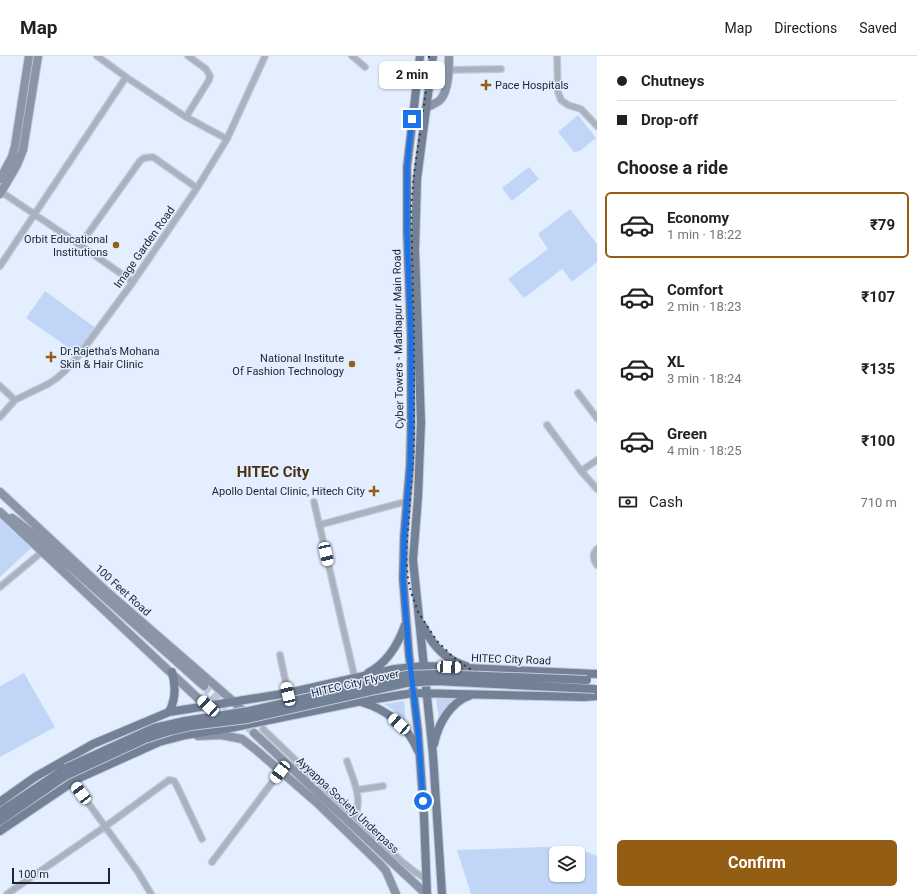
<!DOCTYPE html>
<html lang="en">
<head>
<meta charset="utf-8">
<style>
	:root { --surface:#fff; --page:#f6f6f6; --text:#222; --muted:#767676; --line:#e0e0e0; --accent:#935d13 }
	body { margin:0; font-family:Roboto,sans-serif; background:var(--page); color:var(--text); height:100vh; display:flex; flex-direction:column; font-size:15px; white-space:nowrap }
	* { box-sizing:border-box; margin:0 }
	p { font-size:13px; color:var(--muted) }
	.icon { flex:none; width:22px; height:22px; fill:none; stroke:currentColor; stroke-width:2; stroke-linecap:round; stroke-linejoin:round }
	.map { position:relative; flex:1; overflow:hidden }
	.details { display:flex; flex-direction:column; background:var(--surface); width:320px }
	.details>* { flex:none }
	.top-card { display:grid; align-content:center; height:88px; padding:0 20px; background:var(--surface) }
	.tools { position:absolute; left:549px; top:790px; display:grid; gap:8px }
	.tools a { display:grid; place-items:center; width:36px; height:36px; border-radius:6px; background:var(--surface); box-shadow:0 1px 3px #0004; font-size:20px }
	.scale { position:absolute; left:12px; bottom:10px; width:98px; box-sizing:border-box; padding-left:4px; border:2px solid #1e242f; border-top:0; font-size:11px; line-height:14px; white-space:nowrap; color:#1e242f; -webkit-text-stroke:3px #e3eeff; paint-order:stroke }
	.end { position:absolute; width:18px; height:18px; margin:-9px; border:5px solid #1a73e8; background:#fff; box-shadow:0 0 0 2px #fff }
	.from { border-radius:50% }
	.bubble { position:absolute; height:28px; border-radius:6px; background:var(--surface); box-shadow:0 1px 3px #0004; font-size:13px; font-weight:700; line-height:28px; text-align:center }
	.car { position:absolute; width:12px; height:24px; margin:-12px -6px; border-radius:5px; box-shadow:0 0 3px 1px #0007; background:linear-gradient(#fff 24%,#345 0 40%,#fff 0 76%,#345 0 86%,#fff 0) }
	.top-card b { display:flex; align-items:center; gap:14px; height:38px; font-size:15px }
	.top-card b+b { border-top:1px solid var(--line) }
	.top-card i { width:10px; height:10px; background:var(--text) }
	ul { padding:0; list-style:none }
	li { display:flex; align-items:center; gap:12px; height:66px; margin:0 8px 6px; padding:0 12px; border:2px solid transparent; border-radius:6px }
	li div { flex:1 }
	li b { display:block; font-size:15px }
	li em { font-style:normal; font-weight:700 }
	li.current { border-color:var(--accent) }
	li>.icon { width:36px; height:36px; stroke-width:1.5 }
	h2 { padding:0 20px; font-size:18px; line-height:48px }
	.pay { display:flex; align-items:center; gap:10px; height:44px; padding:0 20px; font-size:15px }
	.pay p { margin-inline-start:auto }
	.cta { display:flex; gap:8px; margin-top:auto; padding:8px 20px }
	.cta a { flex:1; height:46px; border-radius:6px; background:var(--accent); color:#fff; font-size:16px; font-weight:700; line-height:46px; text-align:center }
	header { display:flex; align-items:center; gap:24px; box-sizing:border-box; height:56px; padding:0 20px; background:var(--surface); border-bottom:1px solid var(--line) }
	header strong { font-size:19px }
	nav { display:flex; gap:22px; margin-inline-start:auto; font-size:14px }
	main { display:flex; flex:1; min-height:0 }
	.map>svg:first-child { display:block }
	.green { fill:#c1d6f6; fill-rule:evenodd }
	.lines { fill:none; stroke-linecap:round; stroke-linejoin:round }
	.secondary-tunnel { stroke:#bcc6d5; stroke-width:8; stroke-dasharray:8 4; stroke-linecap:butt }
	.street-casing { stroke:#c0cada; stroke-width:8 }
	.secondary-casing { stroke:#c0cada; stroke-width:10 }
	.primary-casing { stroke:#c0cada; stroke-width:10 }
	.street { stroke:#aab2be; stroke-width:5.5 }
	.secondary { stroke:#8a95a7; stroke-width:8 }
	.primary { stroke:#738196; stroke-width:8 }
	.rail { stroke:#323944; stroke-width:2; stroke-dasharray:2 4; stroke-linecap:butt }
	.primary-bridge-casing { stroke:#c0cada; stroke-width:10; stroke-linecap:butt }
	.primary-bridge { stroke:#738196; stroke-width:8 }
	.route { stroke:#1a73e8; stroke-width:5 }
	.poi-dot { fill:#935d13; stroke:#e3eeff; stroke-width:1.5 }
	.labels { text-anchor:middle; stroke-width:3; stroke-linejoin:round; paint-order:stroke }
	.poi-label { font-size:11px; fill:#1e242f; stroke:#e3eeff; text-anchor:end }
	.street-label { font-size:11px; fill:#1e242f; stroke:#e3eeff }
	.district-label { font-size:15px; font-weight:bold; fill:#4c3111; stroke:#e3eeff }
</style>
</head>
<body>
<header>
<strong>Map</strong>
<nav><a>Map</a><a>Directions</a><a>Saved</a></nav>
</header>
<main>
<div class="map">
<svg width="597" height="838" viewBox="0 0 597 838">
	<rect width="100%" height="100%" fill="#e3eeff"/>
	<!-- green -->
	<path class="green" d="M 578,59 L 596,82 L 580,95 L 574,96 L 558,76 Z
		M 529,111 L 539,123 L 512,145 L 502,132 Z
		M 570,153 L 597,188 L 597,206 L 572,226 L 562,213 L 524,242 L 508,223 L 548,193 L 538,178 Z
		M 45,235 L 97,273 L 79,299 L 26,262 Z
		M 0,463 L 31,492 L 0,521 Z
		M 24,617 L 55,671 L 0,701 L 0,630 Z
		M 436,643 L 455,643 L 439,663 Z
		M 404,645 L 406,667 L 399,658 L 384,648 Z
		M 572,790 L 597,800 L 597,838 L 471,838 L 457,794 ZM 556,797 L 578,797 L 578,819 L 556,819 Z"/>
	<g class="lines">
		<!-- secondary-tunnel -->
		<path class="secondary-tunnel" d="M 204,630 L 254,677"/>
		<defs>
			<path id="street" d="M 97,0 L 126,21 L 186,61 L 227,83
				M 352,0 L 365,11
				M 557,0 L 558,36 L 561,44 L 568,49 L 581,53 L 597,70
				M 448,14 L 501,13
				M 186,61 L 209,24 L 210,20 L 206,13 L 188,0
				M 0,135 L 80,189
				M 0,210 L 126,21
				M 133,226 L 80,189 L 140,105 L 144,102 L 153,101 L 197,132
				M 0,330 L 15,344
				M 578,337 L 597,362
				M 0,361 L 15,344 L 48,328 L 57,322 L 66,314 L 79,299 L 133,226 L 197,132 L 227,83 L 265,0
				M 547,369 L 581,415 L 597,433
				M 581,415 L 597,404
				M 314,446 L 355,623
				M 319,469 L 408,445
				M 597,493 C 592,498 593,504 597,509
				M 0,531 L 43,495
				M 280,599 L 288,637
				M 263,673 L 400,804 L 415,816 L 426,823
				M 347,705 C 353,723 363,742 355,760
				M 73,726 L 138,816 L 151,838
				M 357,734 L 383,730
				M 212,806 L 280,716
				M 7,838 L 106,770 L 169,724 L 174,725 L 177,730 L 202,783"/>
			<path id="secondary" d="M 426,52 C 431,49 437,47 440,44 C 449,35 449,12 449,0
				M 0,123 L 12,101 L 15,90 L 29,0
				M 0,138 L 17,109 L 23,94 L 38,0
				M 0,436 L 105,534 L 234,646 L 248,660
				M 0,456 L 221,664
				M 12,462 L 36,480 L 204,630
				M 254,677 L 426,838
				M 198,680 L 221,679 L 242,683 L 255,693 L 316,746 L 380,808 L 386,815 L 396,838"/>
			<path id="primary" d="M 420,0 L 407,111 L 407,176 L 411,281 L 411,370 L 410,409 L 404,480 L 403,523 L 409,599 L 418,675 L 424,760 L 427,838
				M 433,0 L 417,123 L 415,194 L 421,366 L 418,441 L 413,504 L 433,699 L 442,838
				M 423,570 C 432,589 445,604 466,610
				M 368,617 C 387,607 398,589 405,569
				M 361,646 C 386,653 408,670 418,695
				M 169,656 C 176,643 176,630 172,616
				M 434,688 C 438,668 450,646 471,639
				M 0,746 L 35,721 L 93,688 L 169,656 L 288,637 L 395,613 L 424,610 L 597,618
				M 0,756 L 66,712
				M 0,765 L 65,720
				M 0,775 L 77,723 L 159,686 L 186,679 L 230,672 L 357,646 L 413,637 L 584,641 L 597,640"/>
		</defs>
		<!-- street casing -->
		<use href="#street" class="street-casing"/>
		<!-- secondary casing -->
		<use href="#secondary" class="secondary-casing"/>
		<!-- primary casing -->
		<use href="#primary" class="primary-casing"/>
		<!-- street -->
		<use href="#street" class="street"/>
		<!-- secondary -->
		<use href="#secondary" class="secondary"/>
		<!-- primary -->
		<use href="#primary" class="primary"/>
		<!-- rail -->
		<path class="rail" d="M 429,0 L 428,21 L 414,118 L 411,152 L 414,280 L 414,391 L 406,499 L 408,524 L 411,536 L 418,556 L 437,585 L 452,600 L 468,612 L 490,622 L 513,627 L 570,631 L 597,630"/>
		<defs>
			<path id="primary-bridge" d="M 66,712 L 154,672 L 185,665 L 249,655 L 407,619 L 436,618 L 587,624
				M 65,720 L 145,683 L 170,675 L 191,670 L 247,663 L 406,627 L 436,625 L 595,633"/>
		</defs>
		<!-- primary-bridge casing -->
		<use href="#primary-bridge" class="primary-bridge-casing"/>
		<!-- primary-bridge -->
		<use href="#primary-bridge" class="primary-bridge"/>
	</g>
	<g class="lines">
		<!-- route -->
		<path class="route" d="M 412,63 L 407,111 L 407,176 L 411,281 L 411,370 L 410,409 L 404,480 L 403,523 L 409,599 L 418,675 L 423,745"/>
	</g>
	<!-- markers -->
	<g class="poi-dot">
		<path d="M484 23h4v4h4v4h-4v4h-4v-4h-4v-4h4z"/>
		<circle cx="116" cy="189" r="4"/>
		<path d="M49 295h4v4h4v4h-4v4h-4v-4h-4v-4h4z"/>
		<circle cx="352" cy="308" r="4"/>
		<path d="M372 429h4v4h4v4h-4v4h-4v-4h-4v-4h4z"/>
	</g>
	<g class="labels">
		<!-- poi labels -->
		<g class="poi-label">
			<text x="495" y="33" text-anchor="start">Pace Hospitals</text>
			<text x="108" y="187">Orbit Educational<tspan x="108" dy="13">Institutions</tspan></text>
			<text x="60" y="299" text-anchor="start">Dr.Rajetha's Mohana<tspan x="60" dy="13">Skin &amp; Hair Clinic</tspan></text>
			<text x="344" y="306">National Institute<tspan x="344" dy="13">Of Fashion Technology</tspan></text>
			<text x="365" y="439">Apollo Dental Clinic, Hitech City</text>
		</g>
		<!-- street labels -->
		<g class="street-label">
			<text transform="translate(144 191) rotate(-55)" y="4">Image Garden Road</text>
			<text transform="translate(398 283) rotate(-91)" y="4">Cyber Towers - Madhapur Main Road</text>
			<text transform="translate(123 534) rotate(42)" y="4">100 Feet Road</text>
			<text transform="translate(511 603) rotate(2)" y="4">HITEC City Road</text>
			<text transform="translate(355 627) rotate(-13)" y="4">HITEC City Flyover</text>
			<text transform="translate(348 749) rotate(43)" y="4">Ayyappa Society Underpass</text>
		</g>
		<!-- district labels -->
		<g class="district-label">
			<text x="273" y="421">HITEC City</text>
		</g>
	</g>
</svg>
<div class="tools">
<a><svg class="icon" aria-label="layers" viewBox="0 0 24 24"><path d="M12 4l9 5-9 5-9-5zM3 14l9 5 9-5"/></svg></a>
</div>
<div class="scale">100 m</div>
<i class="end from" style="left:423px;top:745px"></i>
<i class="end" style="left:412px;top:63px"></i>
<div class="bubble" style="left:379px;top:5px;width:66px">2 min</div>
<i class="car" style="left:326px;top:498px;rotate:167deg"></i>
<i class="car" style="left:449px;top:611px;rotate:93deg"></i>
<i class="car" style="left:288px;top:638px;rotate:347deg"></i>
<i class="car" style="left:208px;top:650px;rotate:313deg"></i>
<i class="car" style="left:399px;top:668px;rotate:312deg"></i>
<i class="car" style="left:280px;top:716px;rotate:217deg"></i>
<i class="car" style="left:81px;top:737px;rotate:323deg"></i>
</div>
<section class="details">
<div class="top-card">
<b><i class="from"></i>Chutneys</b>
<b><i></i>Drop-off</b>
</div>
<h2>Choose a ride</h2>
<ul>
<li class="current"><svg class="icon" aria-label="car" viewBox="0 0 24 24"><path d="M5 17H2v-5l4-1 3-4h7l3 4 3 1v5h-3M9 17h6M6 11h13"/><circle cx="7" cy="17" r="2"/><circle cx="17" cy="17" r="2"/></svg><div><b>Economy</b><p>1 min · 18:22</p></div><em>₹79</em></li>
<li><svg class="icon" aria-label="car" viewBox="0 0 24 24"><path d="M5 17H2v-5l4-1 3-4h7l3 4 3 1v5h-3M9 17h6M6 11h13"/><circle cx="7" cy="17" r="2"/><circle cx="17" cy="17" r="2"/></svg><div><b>Comfort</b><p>2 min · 18:23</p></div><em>₹107</em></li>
<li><svg class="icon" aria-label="car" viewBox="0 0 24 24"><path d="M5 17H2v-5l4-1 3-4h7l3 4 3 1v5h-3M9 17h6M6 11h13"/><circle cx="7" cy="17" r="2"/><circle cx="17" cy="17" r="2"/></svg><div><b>XL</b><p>3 min · 18:24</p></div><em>₹135</em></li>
<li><svg class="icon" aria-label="car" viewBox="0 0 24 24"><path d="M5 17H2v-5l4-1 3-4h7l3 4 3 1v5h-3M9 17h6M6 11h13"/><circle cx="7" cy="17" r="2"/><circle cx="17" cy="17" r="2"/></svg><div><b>Green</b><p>4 min · 18:25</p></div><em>₹100</em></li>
</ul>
<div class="pay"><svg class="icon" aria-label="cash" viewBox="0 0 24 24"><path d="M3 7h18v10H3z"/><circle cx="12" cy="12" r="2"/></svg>Cash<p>710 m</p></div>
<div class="cta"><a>Confirm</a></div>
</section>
</main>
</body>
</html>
